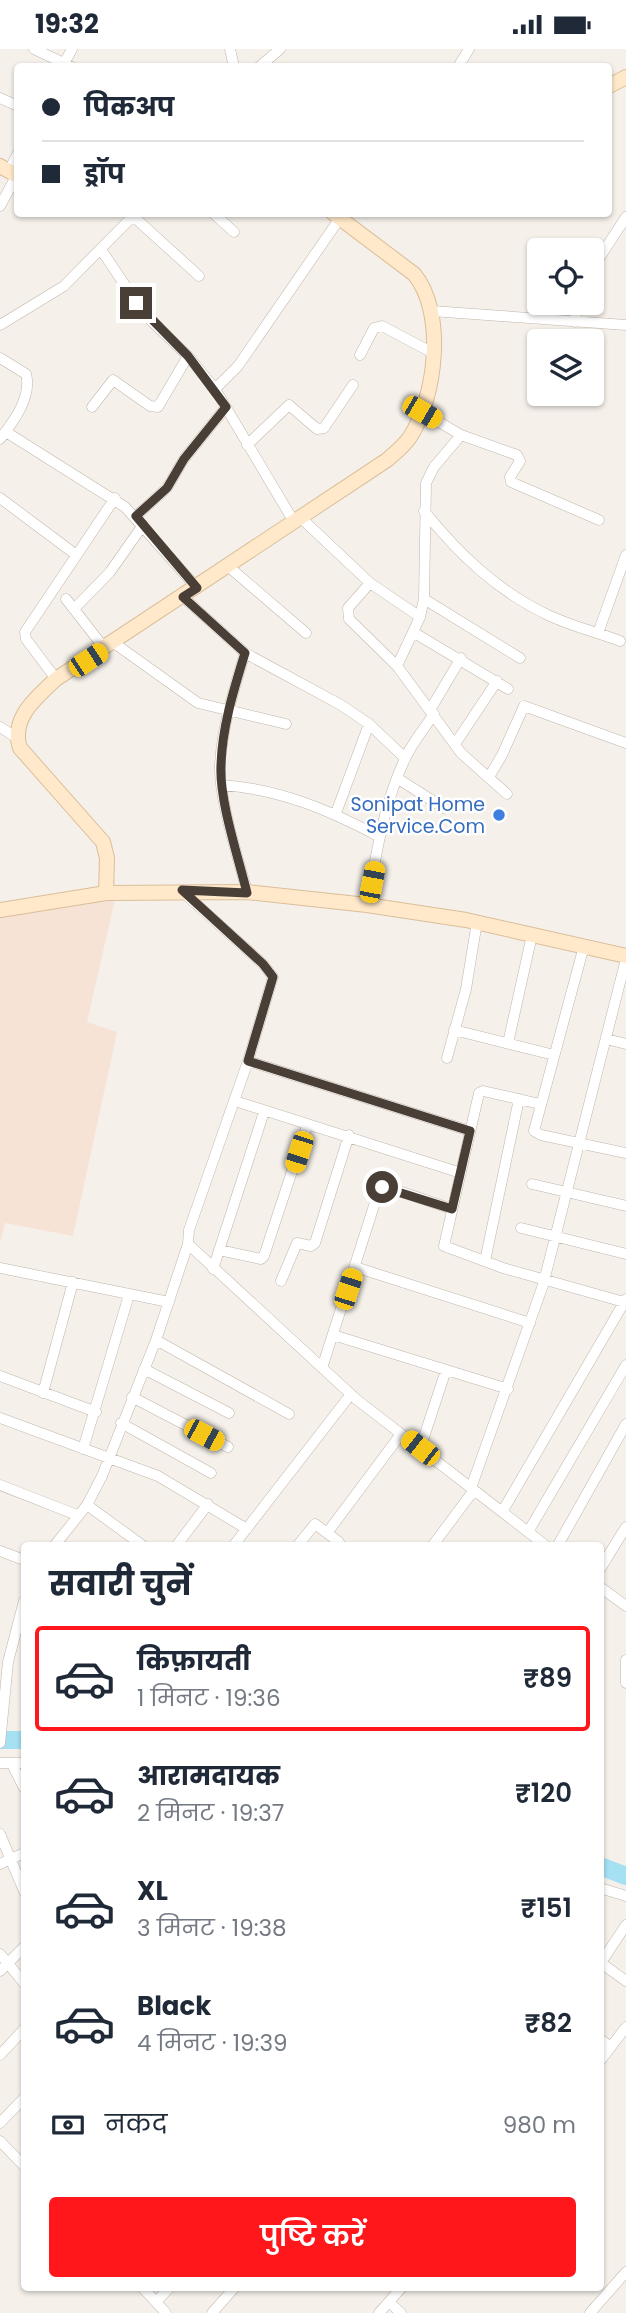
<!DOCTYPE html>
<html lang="hi">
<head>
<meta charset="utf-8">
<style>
	:root { --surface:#fff; --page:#f2f2f3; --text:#1f2937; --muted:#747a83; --line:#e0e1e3; --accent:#ff171b }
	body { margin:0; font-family:Poppins,"Noto Sans Devanagari",sans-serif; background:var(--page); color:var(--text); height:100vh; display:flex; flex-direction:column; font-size:26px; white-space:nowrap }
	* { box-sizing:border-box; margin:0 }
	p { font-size:23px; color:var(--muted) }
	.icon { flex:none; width:38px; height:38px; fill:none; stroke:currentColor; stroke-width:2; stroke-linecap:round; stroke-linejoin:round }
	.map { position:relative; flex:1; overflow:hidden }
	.panel { position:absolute; left:21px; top:1493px; width:583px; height:749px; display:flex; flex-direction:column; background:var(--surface); border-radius:7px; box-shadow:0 2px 5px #0004 }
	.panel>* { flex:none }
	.banner { position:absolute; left:14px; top:14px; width:598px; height:154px; border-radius:7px; box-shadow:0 2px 5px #0004; display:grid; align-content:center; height:154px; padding:0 28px; background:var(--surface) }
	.fabs { position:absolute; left:527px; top:189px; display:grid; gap:14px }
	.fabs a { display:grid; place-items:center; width:77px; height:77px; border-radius:7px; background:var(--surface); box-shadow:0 2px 5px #0004; font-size:35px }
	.end { position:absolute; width:32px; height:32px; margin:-16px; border:9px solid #4a3f37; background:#fff; box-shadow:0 0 0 4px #fff }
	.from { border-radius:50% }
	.car { position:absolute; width:21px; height:42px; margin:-21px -10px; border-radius:9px; box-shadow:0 0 5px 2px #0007; background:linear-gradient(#f5c518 24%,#345 0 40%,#f5c518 0 76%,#345 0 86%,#f5c518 0) }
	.banner b { display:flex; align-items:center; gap:24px; height:66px; font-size:26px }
	.banner b+b { border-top:2px solid var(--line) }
	.banner i { width:18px; height:18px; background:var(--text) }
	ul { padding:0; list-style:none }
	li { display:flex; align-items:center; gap:21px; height:105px; margin:0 14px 10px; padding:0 14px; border:4px solid transparent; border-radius:7px }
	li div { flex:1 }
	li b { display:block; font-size:26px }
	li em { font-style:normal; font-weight:600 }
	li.on { border-color:var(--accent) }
	li>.icon { width:63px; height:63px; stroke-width:1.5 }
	h2 { padding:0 28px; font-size:32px; line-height:84px }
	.pay { display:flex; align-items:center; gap:18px; height:77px; padding:0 28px; font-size:26px }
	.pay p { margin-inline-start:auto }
	.button { display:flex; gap:14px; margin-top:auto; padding:14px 28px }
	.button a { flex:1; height:80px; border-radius:7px; background:var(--accent); color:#fff; font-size:28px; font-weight:600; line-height:80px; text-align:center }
	.status { display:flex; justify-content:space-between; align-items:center; height:49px; padding:0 35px; background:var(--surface); direction:ltr }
	.status svg { height:19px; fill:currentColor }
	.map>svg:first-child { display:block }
	.commercial { fill:#f7e3d5 }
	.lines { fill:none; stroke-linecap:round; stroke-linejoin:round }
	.river { stroke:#a5e0f3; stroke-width:18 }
	.street-casing { stroke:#c1b6ac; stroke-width:11 }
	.secondary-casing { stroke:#dabe9a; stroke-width:16 }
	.street { stroke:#fff; stroke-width:10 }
	.secondary { stroke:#ffe9ca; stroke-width:14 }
	.route { stroke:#4a3f37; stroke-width:9 }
	.shop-dot { fill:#3f7fe0; stroke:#fff; stroke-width:2.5 }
	.labels { text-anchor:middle; stroke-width:5; stroke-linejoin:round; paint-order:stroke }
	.shop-label { font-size:19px; fill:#366cbe; stroke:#fff; text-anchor:end }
</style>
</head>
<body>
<div class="status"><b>19:32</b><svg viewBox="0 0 49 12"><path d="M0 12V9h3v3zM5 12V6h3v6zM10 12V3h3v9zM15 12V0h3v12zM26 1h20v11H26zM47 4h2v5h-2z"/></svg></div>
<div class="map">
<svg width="626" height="2264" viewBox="0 0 626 2264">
	<rect width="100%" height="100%" fill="#f5f0ea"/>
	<!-- commercial -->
	<path class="commercial" d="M 115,850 L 87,973 L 117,983 L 73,1187 L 5,1174 L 0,1194 L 0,867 Z"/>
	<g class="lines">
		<!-- river -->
		<path class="river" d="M 0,1691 L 24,1691
			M 600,1817 L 626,1827"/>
		<defs>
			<path id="street" d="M 34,0 L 72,18
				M 230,0 L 234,18
				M 62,18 L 72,0
				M 259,18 L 280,0
				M 458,18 L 469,0
				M 0,49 L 18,57
				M 9,122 L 18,104
				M 0,157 L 17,126
				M 213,164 L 234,183
				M 134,168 L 199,227
				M 102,202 L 145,266 L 188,307 L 215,340 L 294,473
				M 592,220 L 626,168
				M 432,262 L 626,276
				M 575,273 L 577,254
				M 0,276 L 64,237 L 136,164
				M 360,306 L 374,279 L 382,277 L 433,304
				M 0,309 L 26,325 C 32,348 14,372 0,390
				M 215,340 L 238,317 L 340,169
				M 92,358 L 113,331 L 150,357 L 158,358 L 188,307
				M 422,363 L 461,386 L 517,406 L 520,412 L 510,428 L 511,433 L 599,471
				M 6,383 L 125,458 L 197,539
				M 247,396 L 289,356 L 317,380 L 324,379 L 353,336
				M 0,449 L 75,505
				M 424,462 C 459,505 497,542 548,566 C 571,577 596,583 620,592
				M 136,467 L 167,439 L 184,410 L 226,358
				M 301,469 L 370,534 L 420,568
				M 229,518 L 306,584
				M 370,534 L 348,559 L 349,570 L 397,617 L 461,704 L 507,745
				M 183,548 L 245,604 L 341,656 L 369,675 L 405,709
				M 66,550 L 105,600
				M 424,550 L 520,609
				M 74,560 L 110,523 L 143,476
				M 413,583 L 508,640
				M 598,584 L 626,506
				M 114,594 L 198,654 L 286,675
				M 245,604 C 234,640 222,678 220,716 C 219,751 238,808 247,843
				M 397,617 L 420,568 L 424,550 L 426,434 L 434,418 L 461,386
				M 56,630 L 26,590 L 25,583 L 115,449
				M 430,661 L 461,609
				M 0,678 L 17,689
				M 455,695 L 497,632
				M 489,728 L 502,706 L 524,657 L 626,694
				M 397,729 L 444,759
				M 222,736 C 280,740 329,761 380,788
				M 336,764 L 369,675
				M 184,844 L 263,915 L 273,928 L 248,1012 L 189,1181 L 188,1195 L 356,1350 L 545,1496
				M 367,856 C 376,808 383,757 404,712 C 411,695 424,680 434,665
				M 584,897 L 534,1082 L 541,1086 L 626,1104
				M 454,981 L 554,1006
				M 606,990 L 626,995
				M 508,994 L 532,886
				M 447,1009 L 466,940 L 477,873
				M 248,1012 L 470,1082
				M 235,1052 L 461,1124
				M 540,1055 L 483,1042 L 479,1044 L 444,1197 L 503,1219 L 624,1253
				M 532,1135 L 626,1157
				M 521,1179 L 626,1205
				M 219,1201 L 261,1210 L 264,1207 L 307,1077
				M 485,1212 L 519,1050
				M 355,1218 L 530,1274
				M 0,1219 L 169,1253
				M 213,1220 L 264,1063
				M 281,1232 L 297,1194 L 311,1197 L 315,1194 L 349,1086
				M 333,1286 L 508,1340
				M 156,1291 L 289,1365
				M 322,1319 L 379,1141 L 387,1138 L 452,1160
				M 144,1320 L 229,1364
				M 0,1327 L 96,1363
				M 43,1344 L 73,1233
				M 132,1348 L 228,1398
				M 0,1369 L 158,1427 L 247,1480
				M 121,1374 L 211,1424
				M 83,1400 L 129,1246
				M 420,1400 L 446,1321
				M 0,1436 L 77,1466
				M 471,1439 L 543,1236 L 626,910
				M 87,1456 L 142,1496
				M 502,1463 L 626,1250
				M 528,1483 L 626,1316
				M 327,1484 L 401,1385
				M 55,1496 L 87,1456 L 102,1427 L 156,1291 L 188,1195
				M 177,1496 L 208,1455
				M 234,1496 L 351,1345
				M 298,1496 L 315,1475 L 339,1493 L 338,1496
				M 433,1496 L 474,1441
				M 558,1496 L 626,1375
				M 0,1502 L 24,1511
				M 600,1520 L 626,1478
				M 600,1538 L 626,1557
				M 626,1611 L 626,1634
				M 0,1694 L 8,1613 L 24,1552
				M 0,1714 L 24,1714
				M 12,1715 L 24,1739
				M 0,1785 L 24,1842
				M 0,1815 L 24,1804
				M 600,1839 L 626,1847
				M 0,1905 L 24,1934
				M 601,1914 L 626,1932
				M 600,1915 L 626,1876
				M 0,1922 L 24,1898
				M 600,1990 L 611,1998
				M 0,2006 L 24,1980
				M 600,2012 L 626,1978
				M 0,2074 L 24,2049
				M 0,2092 L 24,2117
				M 142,2238 L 166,2264
				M 156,2253 L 170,2238
				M 389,2253 L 401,2264
				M 212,2264 L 235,2238
				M 379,2264 L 402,2238
				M 590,2264 L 626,2223"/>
			<path id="secondary" d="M 609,37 L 626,28
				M 0,117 L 18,127
				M 106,844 L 107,809 L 103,793 L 20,699 C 10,669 37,648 56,630 L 387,411 C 395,404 404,397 410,388 C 436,348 446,263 414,225 L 333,164
				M 0,861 L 106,844 L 247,843 L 367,856 L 466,871 L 626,907"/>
		</defs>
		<!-- street casing -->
		<use href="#street" class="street-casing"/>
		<!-- secondary casing -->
		<use href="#secondary" class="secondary-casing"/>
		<!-- street -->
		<use href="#street" class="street"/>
		<!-- secondary -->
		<use href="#secondary" class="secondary"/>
	</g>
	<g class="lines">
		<!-- route -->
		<path class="route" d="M 136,254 L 188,307 L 226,358 L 184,410 L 167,439 L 136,467 L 197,539 L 183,548 L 245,604 C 234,640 222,678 221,716 C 219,751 238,807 247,844 L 182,841 L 263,915 L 273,928 L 248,1012 L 470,1082 L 452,1160 L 382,1138"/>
	</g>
	<!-- markers -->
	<circle class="shop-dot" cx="499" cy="766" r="7"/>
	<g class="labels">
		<!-- shop labels -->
		<g class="shop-label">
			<text x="485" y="762">Sonipat Home<tspan x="485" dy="22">Service.Com</tspan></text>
		</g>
	</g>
</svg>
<div class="fabs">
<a><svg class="icon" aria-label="locate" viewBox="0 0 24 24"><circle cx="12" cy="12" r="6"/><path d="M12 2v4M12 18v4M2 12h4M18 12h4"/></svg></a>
<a><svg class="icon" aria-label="layers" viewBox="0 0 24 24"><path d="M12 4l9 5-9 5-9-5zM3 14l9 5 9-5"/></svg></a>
</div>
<i class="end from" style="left:382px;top:1138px"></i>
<i class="end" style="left:136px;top:254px"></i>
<i class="car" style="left:422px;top:363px;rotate:120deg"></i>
<i class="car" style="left:88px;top:611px;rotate:57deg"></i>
<i class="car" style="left:372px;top:833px;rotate:11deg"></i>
<i class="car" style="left:299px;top:1103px;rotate:198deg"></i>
<i class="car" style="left:348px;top:1240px;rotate:18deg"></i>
<i class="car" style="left:204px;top:1386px;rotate:118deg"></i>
<i class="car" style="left:420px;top:1399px;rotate:308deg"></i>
<div class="banner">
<b><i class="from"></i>पिकअप</b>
<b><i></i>ड्रॉप</b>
</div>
<section class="panel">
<h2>सवारी चुनें</h2>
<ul>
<li class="on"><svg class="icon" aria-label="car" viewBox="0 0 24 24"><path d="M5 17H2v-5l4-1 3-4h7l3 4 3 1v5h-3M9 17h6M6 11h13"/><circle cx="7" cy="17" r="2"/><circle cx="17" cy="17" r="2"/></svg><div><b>किफ़ायती</b><p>1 मिनट · 19:36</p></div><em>₹89</em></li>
<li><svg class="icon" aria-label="car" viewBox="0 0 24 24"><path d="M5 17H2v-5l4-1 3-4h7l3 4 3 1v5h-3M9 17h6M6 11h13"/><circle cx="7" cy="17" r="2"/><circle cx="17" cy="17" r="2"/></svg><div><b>आरामदायक</b><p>2 मिनट · 19:37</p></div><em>₹120</em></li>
<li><svg class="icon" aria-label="car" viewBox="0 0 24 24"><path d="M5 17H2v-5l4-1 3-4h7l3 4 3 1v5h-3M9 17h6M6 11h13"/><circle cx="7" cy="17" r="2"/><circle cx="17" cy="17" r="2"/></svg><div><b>XL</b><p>3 मिनट · 19:38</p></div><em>₹151</em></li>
<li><svg class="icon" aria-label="car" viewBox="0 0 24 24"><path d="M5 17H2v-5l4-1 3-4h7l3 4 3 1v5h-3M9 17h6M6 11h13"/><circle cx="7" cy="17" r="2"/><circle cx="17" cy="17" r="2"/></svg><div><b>Black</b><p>4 मिनट · 19:39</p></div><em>₹82</em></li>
</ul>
<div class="pay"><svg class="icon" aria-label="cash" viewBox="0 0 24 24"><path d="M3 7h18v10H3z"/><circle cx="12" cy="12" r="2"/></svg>नकद<p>980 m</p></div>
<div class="button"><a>पुष्टि करें</a></div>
</section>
</div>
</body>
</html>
